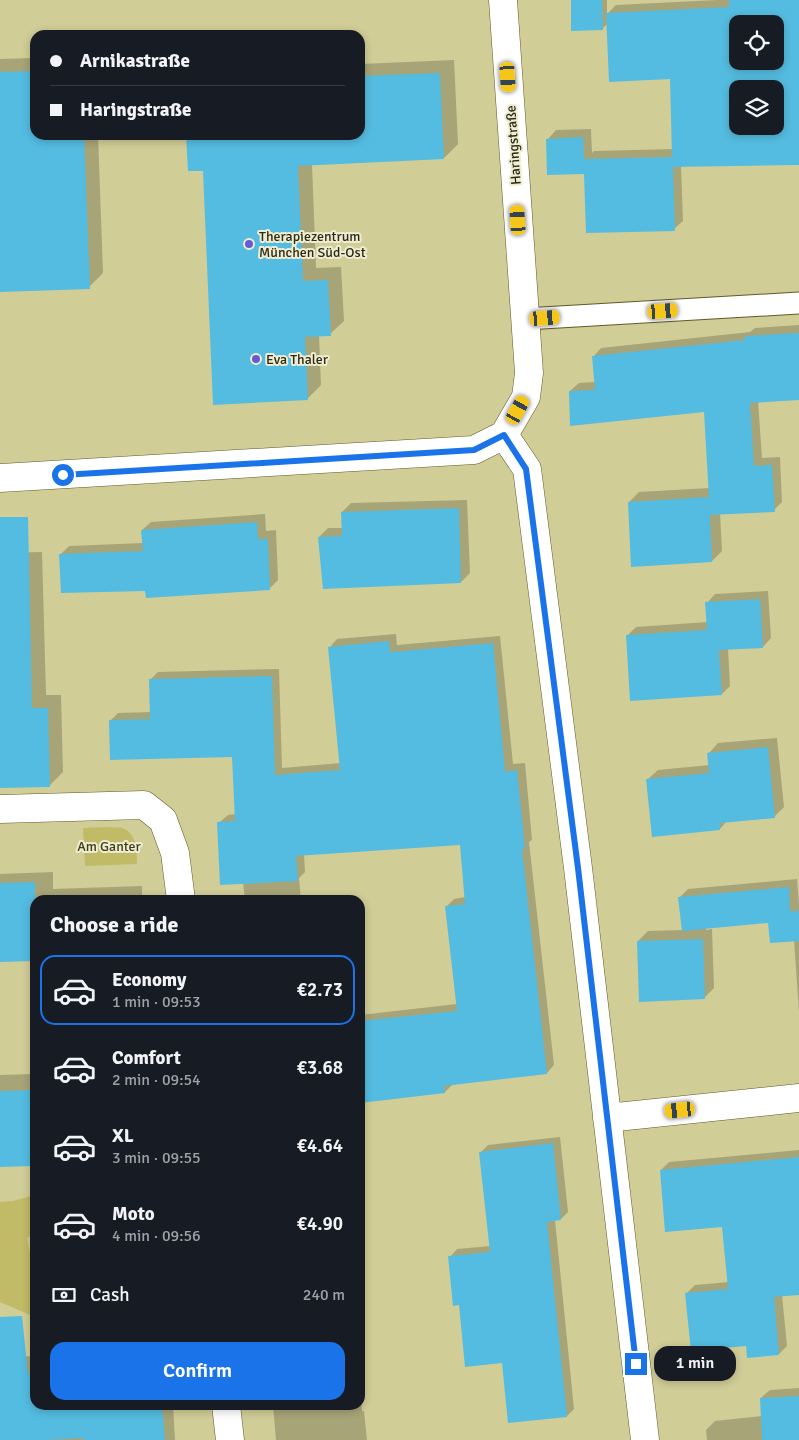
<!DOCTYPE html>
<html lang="en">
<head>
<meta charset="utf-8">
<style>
	:root { --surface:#171b24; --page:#20242c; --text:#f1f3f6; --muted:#9ea1a6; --line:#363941; --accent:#1a73e8 }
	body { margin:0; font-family:Signika,sans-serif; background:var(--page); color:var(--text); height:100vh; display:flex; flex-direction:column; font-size:19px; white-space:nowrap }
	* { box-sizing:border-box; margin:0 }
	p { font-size:16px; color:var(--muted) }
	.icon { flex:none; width:28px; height:28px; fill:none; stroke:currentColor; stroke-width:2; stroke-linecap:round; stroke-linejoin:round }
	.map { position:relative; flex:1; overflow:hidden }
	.side { position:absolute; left:30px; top:895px; width:335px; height:515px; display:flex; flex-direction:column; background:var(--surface); border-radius:15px; box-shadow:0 2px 8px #0003 }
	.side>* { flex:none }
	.guide { position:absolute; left:30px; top:30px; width:335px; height:110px; border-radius:15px; box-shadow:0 2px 8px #0003; display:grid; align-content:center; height:110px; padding:0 20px; background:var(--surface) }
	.tools { position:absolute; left:729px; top:15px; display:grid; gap:10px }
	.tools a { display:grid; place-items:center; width:55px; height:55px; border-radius:10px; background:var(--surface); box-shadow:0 2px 8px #0003; font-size:25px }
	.end { position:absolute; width:22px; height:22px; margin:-11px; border:6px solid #1a73e8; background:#fff; box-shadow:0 0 0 2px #fff }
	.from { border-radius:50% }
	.bubble { position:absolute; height:35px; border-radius:15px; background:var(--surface); box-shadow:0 2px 8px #0003; font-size:16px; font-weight:600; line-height:35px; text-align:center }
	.car { position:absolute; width:15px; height:30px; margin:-15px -8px; border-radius:6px; box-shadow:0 0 4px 1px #0007; background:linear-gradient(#f5c518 24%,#345 0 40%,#f5c518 0 76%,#345 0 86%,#f5c518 0) }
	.guide b { display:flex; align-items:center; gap:18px; height:48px; font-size:19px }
	.guide b+b { border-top:1px solid var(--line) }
	.guide i { width:12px; height:12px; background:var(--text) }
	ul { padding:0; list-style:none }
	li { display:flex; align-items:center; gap:15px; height:70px; margin:0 10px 8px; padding:0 10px; border:2px solid transparent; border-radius:15px }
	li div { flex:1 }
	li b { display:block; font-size:19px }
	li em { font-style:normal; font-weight:600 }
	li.active { border-color:var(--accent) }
	li>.icon { width:45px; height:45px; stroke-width:1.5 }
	h2 { padding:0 20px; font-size:22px; line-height:60px }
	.pay { display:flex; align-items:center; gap:12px; height:55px; padding:0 20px; font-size:19px }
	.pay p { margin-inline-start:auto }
	.cta { display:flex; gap:10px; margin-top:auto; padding:10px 20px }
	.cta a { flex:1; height:58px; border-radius:15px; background:var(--accent); color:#fff; font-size:20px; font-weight:600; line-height:58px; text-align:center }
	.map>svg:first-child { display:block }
	.green { fill:#c1ba66 }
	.shadow { fill:#0003; fill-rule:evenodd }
	.building { fill:#54bce0; fill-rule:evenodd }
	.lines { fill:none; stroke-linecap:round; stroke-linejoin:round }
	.service-casing { stroke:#5f5a27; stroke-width:23 }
	.minor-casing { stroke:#5f5a27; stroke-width:29 }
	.service { stroke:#fff; stroke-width:21 }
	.minor { stroke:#fff; stroke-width:28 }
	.route { stroke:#1a73e8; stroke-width:6 }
	.poi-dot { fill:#695ad4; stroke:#eeedd2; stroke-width:2 }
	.labels { text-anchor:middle; stroke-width:4; stroke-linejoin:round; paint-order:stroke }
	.street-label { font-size:14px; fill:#2c2a15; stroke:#eeedd2 }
	.poi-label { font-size:14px; fill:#2c2a15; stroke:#eeedd2; text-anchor:start }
	.park-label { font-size:14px; fill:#3f3c17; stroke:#eeedd2 }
</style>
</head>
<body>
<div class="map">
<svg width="799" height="1440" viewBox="0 0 799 1440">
	<rect width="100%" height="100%" fill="#d1cd97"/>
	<!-- green -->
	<path class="green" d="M 110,827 C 114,828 119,827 122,828 C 137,833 137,851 137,864 L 85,866 L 83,828 Z
		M 35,1195 L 35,1233 L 27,1238 L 35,1278 L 35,1317 L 0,1302 L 0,1202 L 13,1201 Z"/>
	<!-- shadow -->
	<path class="shadow" d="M 572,0 L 607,0 L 607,14 L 616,5 L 717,0 L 799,0 L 799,164 L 681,166 L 683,221 L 674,229 L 586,172 L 548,139 L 556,130 L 591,129 L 592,153 L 594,151 L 673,149 L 671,78 L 607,24 L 602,29 ZM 738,24 L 775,24 L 775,61 L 738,61 ZM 738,89 L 775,89 L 775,126 L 738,126 Z
		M 35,58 L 35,135 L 98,135 L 103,273 L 89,287 L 0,290 L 0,59 Z
		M 454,60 L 458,144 L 444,158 L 312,164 L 316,268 L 341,267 L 344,321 L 330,334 L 319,335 L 321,385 L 307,399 L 188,135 L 360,135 L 360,64 Z
		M 799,325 L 799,399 L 758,401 L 762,458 L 780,457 L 782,502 L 774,510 L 720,513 L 722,551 L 712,561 L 629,502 L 639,492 L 710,488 L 705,410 L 570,391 L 579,383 L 596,382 L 593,357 L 601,348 L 750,332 L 755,328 Z
		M 467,500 L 470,573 L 461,582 L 319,537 L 328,528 L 342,528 L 342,512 L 351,503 Z
		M 265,514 L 266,531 L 276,530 L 278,580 L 269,589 L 147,590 L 61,554 L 69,546 L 143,543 L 142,530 L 151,522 Z
		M 42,552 L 46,695 L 61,695 L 63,772 L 49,786 L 0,787 L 0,553 Z
		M 768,591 L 771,638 L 763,647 L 728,649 L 730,686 L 722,694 L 628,635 L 636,627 L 708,622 L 707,603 L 715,594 Z
		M 396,634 L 397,645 L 500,636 L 513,764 L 525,763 L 532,840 L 529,842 L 554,1065 L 547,1073 L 453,1084 L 445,1092 L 360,1102 L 360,1015 L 457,1004 L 446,907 L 454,899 L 465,897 L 461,844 L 304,854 L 305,872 L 299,878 L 301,900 L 245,900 L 243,883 L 220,822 L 228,815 L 236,814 L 234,755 L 110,721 L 118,713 L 151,712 L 150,680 L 158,672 L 279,669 L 282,768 L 341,763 L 330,647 L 337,639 Z
		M 777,738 L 784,807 L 774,817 L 727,821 L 720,829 L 648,779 L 658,770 L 710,765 L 709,753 L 718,743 Z
		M 53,872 L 53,889 L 142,886 L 142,900 L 35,900 L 35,960 L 0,961 L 0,874 Z
		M 797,879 L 799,904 L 799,1012 L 794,940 L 770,922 L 706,927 L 706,930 L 712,929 L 714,988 L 704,998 L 638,941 L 648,931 L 683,930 L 680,897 L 688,889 Z
		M 35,1074 L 35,1164 L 0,1166 L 0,1075 Z
		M 560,1137 L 568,1212 L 561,1219 L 555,1220 L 574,1409 L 567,1416 L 503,1362 L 460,1304 L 450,1257 L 457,1249 L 491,1246 L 481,1152 L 488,1145 Z
		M 799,1150 L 799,1294 L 782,1295 L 787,1346 L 779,1354 L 747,1345 L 687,1293 L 695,1285 L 729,1282 L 723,1226 L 661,1170 L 669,1162 Z
		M 35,1356 L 35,1405 L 173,1405 L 175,1440 L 0,1440 L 0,1358 Z
		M 799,1388 L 799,1440 L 707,1440 L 706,1430 L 715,1421 L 762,1416 L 761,1398 L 770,1390 Z
		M 360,1389 L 362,1411 L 364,1411 L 367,1440 L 276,1440 L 273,1405 L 360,1405 Z"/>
	<!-- building -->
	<path class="building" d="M 571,0 L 602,0 L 603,30 L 571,31 Z
		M 729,0 L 799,0 L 799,165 L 673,167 L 675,231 L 586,233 L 584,174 L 547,175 L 546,139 L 583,137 L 584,161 L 584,159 L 672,157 L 670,79 L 609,82 L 606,13 L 729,7 ZM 738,24 L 775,24 L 775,61 L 738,61 ZM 738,89 L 775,89 L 775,126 L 738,126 Z
		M 35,71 L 35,135 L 84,135 L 90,289 L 0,292 L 0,72 Z
		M 440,73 L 444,159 L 298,166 L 303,281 L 328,280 L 331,336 L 305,337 L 308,400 L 213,405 L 203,171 L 188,171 L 186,135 L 360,135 L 360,76 Z
		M 799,333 L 799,400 L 750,403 L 754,466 L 772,465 L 775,512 L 710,515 L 704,412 L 570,426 L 569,391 L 595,390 L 592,356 L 745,340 L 745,336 Z
		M 709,497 L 712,562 L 631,567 L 628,502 Z
		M 459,508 L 461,583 L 323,589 L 318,537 L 342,536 L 341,512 Z
		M 0,517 L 28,517 L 32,708 L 48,708 L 50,787 L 0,788 Z
		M 257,522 L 258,539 L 268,539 L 270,590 L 146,598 L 145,591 L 61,593 L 59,554 L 143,551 L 141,530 Z
		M 760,599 L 763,648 L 719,650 L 722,695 L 630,701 L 626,635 L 707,630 L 705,602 Z
		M 389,641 L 390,652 L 493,643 L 505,772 L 517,770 L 525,849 L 522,849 L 547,1074 L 444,1086 L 445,1093 L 360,1103 L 360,1021 L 457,1011 L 445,906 L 465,904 L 460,845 L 296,856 L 298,881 L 220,885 L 217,822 L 235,821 L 232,757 L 110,760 L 109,720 L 150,719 L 149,679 L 272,676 L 275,775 L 340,770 L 328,647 Z
		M 768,747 L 775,818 L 720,823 L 720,830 L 652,837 L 646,779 L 709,773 L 707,753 Z
		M 35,882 L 35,961 L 0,962 L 0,883 Z
		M 789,887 L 790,911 L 799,911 L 799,941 L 770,943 L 768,923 L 682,931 L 678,897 Z
		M 703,939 L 705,999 L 639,1002 L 637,941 Z
		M 35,1090 L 35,1158 L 33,1158 L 34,1166 L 0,1167 L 0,1091 Z
		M 553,1143 L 561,1220 L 547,1222 L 567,1417 L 508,1423 L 502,1363 L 465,1367 L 459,1305 L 453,1306 L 448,1256 L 490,1252 L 479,1152 Z
		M 799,1157 L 799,1295 L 774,1297 L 779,1355 L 747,1358 L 746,1346 L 691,1351 L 685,1293 L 728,1289 L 722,1227 L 665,1232 L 660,1170 Z
		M 22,1316 L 28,1374 L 35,1374 L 35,1405 L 162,1405 L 165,1440 L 83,1440 L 83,1438 L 45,1440 L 0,1440 L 0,1317 Z
		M 799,1396 L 799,1440 L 762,1440 L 760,1398 Z"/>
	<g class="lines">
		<defs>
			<path id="service" d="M 525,319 L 799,303"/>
			<path id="minor" d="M 503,0 L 529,373 L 526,397 L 504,435
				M 504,435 L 527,469 L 578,868 L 645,1440
				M 0,478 L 474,450 L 504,435
				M 0,809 L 144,805 L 163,820 L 175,853 L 181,900
				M 607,1118 L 799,1098
				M 226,1405 L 230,1440"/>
		</defs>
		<!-- service casing -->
		<use href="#service" class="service-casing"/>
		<!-- minor casing -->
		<use href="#minor" class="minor-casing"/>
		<!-- service -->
		<use href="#service" class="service"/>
		<!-- minor -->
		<use href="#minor" class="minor"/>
	</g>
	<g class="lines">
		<!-- route -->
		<path class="route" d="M 63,475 L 474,450 L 504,435 L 526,469 L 578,868 L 636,1364"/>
	</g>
	<!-- markers -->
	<g class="poi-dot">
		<circle cx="249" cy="244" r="5"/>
		<circle cx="256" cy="359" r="5"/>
	</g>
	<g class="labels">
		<!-- street labels -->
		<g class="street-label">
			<text transform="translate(513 145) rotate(-94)" y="5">Haringstraße</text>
		</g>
		<!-- poi labels -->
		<g class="poi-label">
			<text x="259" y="241">Therapiezentrum<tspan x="259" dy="16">München Süd-Ost</tspan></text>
			<text x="266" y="364">Eva Thaler</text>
		</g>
		<!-- park labels -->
		<g class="park-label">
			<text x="109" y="851">Am Ganter</text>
		</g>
	</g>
</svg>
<div class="tools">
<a><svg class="icon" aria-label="locate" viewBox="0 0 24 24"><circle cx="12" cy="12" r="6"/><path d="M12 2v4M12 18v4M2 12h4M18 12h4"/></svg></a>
<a><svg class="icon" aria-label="layers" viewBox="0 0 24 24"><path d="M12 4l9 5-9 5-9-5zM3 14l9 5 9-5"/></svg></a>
</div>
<i class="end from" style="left:63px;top:475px"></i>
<i class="end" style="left:636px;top:1364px"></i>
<div class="bubble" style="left:654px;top:1346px;width:82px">1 min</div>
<i class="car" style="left:508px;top:77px;rotate:176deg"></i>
<i class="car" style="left:518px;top:220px;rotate:356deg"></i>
<i class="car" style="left:663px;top:311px;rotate:86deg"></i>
<i class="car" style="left:545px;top:318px;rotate:86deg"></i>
<i class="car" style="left:518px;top:410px;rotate:29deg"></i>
<i class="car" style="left:680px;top:1110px;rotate:264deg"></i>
<div class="guide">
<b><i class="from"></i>Arnikastraße</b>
<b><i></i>Haringstraße</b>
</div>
<section class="side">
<h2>Choose a ride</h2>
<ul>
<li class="active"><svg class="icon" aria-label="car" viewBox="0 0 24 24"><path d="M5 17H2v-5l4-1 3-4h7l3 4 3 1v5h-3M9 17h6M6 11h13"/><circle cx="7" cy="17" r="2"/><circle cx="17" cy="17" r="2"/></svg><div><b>Economy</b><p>1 min · 09:53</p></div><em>€2.73</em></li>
<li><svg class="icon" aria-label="car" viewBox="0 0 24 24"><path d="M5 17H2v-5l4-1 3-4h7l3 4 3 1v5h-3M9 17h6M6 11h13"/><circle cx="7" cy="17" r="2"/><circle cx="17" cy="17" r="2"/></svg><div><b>Comfort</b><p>2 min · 09:54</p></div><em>€3.68</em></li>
<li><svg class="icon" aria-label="car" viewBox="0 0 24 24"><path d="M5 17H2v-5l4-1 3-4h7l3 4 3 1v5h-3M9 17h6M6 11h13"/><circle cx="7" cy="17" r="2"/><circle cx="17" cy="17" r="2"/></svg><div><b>XL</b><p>3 min · 09:55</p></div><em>€4.64</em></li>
<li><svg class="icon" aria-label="car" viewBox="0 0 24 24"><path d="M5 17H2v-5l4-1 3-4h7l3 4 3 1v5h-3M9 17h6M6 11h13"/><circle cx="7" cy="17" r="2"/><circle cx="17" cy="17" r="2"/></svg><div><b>Moto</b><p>4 min · 09:56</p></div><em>€4.90</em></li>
</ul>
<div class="pay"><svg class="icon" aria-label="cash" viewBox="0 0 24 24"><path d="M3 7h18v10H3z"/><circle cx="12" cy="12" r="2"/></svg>Cash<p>240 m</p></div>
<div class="cta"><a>Confirm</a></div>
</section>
</div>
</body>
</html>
